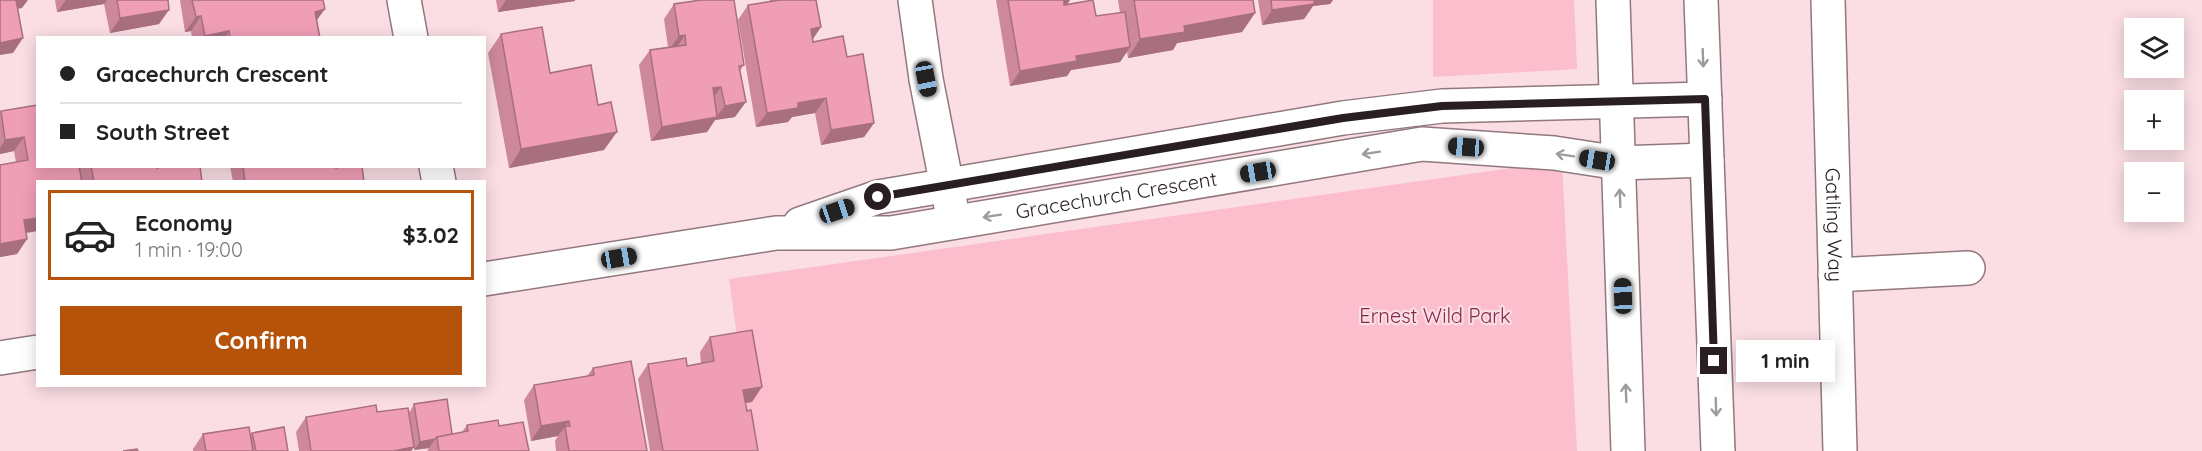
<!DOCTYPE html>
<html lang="en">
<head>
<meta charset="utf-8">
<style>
	:root { --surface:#fff; --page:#f2f2f2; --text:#222; --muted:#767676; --line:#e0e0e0; --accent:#b45309 }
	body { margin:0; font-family:Quicksand,sans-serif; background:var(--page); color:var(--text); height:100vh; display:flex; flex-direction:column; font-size:22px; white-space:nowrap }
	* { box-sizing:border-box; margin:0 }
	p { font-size:20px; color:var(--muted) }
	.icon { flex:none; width:33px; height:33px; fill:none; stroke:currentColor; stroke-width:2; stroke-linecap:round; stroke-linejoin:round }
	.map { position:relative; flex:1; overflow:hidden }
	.drawer { position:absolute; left:36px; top:180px; width:450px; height:207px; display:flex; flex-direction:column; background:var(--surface); border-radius:0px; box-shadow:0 3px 15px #0003 }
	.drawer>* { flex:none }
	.banner { position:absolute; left:36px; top:36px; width:450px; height:132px; border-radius:0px; box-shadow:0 3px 15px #0003; display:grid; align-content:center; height:132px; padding:0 24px; background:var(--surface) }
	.tools { position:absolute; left:2124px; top:18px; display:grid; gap:12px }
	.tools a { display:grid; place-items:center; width:60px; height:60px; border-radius:0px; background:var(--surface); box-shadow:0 3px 15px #0003; font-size:30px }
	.end { position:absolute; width:27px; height:27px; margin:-14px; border:8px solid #291f21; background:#fff; box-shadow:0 0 0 3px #fff }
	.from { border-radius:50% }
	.bubble { position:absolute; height:42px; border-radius:0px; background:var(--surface); box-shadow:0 3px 15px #0003; font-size:20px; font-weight:700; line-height:42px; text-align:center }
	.car { position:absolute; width:18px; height:36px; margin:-18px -9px; border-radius:8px; box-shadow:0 0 4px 2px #0007; background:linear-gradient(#222 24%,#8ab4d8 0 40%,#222 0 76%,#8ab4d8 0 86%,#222 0) }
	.banner b { display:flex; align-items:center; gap:21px; height:57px; font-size:22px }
	.banner b+b { border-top:2px solid var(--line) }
	.banner i { width:15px; height:15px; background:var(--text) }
	ul { padding:10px 0 0; list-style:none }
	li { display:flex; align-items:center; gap:18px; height:90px; margin:0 12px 9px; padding:0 12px; border:3px solid var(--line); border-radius:0px }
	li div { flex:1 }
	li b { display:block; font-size:22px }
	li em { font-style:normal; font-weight:700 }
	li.selected { border-color:var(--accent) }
	li>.icon { width:54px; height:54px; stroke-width:1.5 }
	.action { display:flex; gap:12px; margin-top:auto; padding:12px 24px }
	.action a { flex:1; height:69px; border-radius:0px; background:var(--accent); color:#fff; font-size:24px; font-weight:700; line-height:69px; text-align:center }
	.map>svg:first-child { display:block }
	.green { fill:#fcbdcd }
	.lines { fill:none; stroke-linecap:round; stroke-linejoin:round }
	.street-casing { stroke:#91787e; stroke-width:36 }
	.secondary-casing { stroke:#91787e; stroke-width:36 }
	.highway-casing { stroke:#91787e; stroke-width:36 }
	.street { stroke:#fff; stroke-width:33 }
	.secondary { stroke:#fff; stroke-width:33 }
	.highway { stroke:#fff; stroke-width:33 }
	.wall { fill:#ce889c }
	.shaded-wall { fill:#a86f7f }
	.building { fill:#f09eb5; stroke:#a86f7f; stroke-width:1.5 }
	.oneway { stroke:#9f9a9b }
	.route { stroke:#291f21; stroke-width:8 }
	.labels { text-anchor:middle; stroke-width:4.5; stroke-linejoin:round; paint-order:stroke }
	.street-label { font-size:20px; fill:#291f21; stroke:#fadee4 }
	.park-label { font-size:20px; fill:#85274a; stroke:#fadee4 }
</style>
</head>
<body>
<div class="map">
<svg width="2202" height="451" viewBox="0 0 2202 451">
	<rect width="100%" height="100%" fill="#fadee4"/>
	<!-- green -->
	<path class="green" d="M 1433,0 L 1574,0 L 1577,69 L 1433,77 Z
		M 1562,161 L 1577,451 L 753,451 L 729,279 Z"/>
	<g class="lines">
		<defs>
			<g id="street">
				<path d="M 404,0 L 411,38"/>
				<path d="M 915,0 L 926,79 L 954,222"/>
				<path id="s1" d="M 1828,0 L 1840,451"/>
				<path d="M 436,166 L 439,182"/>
				<path d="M 1835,275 L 1968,268"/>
			</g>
			<g id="secondary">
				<path d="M 800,224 L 878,197 L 1343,118 L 1442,106 L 1705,99"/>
				<path id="s2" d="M 484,279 L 776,233 L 891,233 L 1422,144 L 1554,153 L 1619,163 L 1707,160"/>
				<path d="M 0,358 L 38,352"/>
			</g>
			<path id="highway" d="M 1613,0 L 1628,451
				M 1701,0 L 1718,451"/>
		</defs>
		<!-- street casing -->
		<use href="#street" class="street-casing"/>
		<!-- secondary casing -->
		<use href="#secondary" class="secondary-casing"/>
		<!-- highway casing -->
		<use href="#highway" class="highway-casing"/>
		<!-- street -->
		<use href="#street" class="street"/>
		<!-- secondary -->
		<use href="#secondary" class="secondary"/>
		<!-- highway -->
		<use href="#highway" class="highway"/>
	</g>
	<!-- wall -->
	<path class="wall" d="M 55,0 L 168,0 L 159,24 L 110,33 L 104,4 L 57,12 Z
		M 180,0 L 323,0 L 317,21 L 320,38 L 192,38 L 191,31 L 185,32 Z
		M 496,0 L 575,0 L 575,1 L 498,12 Z
		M 770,0 L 816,0 L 813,39 L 813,42 L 847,57 L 874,123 L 864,137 L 821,145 L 815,113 L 792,117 L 788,122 L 756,127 L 738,20 L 748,5 L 769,2 Z
		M 996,0 L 1070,0 L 1067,5 L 1096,16 L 1120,13 L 1118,0 L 1253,0 L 1255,13 L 1242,32 L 1177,43 L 1173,50 L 1128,58 L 1127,52 L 1120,62 L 1071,70 L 1067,76 L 1010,86 Z
		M 1258,0 L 1333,0 L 1330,4 L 1313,6 L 1304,19 L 1262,25 Z
		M 674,4 L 744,65 L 740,71 L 735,117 L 715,120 L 707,132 L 651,141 L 639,65 L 650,50 L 668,47 L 664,19 Z
		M 501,34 L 550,73 L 604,150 L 509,168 L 488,53 Z
		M 38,105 L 38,166 L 159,166 L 159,167 L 202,182 L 38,182 L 26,233 L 27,239 L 17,254 L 0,257 L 0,165 L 16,162 L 14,151 L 0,154 L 0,112 L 1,111 Z
		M 230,166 L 336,166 L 336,168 L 364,182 L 233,182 Z
		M 710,337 L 752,402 L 745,403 L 758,451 L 650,451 L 638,379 L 648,364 L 687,366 L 701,363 L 700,352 Z
		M 593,368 L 647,451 L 556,451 L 555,441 L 558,436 L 531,441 L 524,400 L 534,385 L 587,376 Z
		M 414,404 L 452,434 L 462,432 L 467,425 L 499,426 L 529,451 L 427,451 L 429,448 L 414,450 L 414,447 L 411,451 L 299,451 L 296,432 L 306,417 L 377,412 L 409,413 Z
		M 252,433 L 288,451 L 193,451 L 193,449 L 203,434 L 250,436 Z"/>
	<!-- shaded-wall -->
	<path class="shaded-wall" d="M 12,0 L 28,0 L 22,8 L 5,11 Z
		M 66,0 L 107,0 L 104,4 L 57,12 Z
		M 506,0 L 575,0 L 575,1 L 498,12 Z
		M 1063,0 L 1070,0 L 1061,13 Z
		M 1307,0 L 1333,0 L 1330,4 L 1313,6 L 1304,19 L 1262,25 L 1272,10 Z
		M 325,9 L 314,24 L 315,12 Z
		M 169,10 L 159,24 L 110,33 L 120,18 Z
		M 1255,13 L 1242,32 L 1177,43 L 1173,50 L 1128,58 L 1140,39 L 1184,26 Z
		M 201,16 L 191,31 L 185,32 L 196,17 Z
		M 821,27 L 811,42 L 811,29 Z
		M 229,31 L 225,38 L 203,38 L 205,36 Z
		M 685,35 L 675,50 L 669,50 L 679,36 Z
		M 23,38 L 13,53 L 0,55 L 0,43 Z
		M 1130,47 L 1120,62 L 1071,70 L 1067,76 L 1010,86 L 1020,71 L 1076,56 Z
		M 721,87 L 711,101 L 713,88 Z
		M 826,98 L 815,113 L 792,117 L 788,122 L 756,127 L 767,113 L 798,103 Z
		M 746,102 L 735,117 L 715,120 L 707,132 L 651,141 L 662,127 L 716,117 L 725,106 Z
		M 874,123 L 864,137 L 821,145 L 831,130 Z
		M 617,132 L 604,150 L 509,168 L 521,149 Z
		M 24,137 L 14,151 L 0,154 L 0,148 L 5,140 Z
		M 38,218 L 38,231 L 14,235 L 24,220 Z
		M 27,239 L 17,254 L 0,257 L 0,244 Z
		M 762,387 L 752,402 L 733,405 L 743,390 Z
		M 569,421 L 558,436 L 531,441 L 541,426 Z
		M 435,439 L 429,448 L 414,450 L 420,442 Z
		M 414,447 L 411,451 L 392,451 Z"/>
	<!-- building -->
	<path class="building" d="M 0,0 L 16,0 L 23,38 L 0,43 Z
		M 117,0 L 168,0 L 169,10 L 120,18 Z
		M 192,0 L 323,0 L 325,9 L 315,12 L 320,38 L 230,38 L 229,31 L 205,36 L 201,16 L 196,17 Z
		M 701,0 L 734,0 L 744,65 L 739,66 L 746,102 L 725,106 L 721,87 L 713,88 L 717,117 L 662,127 L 650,50 L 686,45 L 685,35 L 679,36 L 674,4 Z
		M 780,0 L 816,0 L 821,27 L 811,29 L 813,42 L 843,36 L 847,57 L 863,54 L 874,123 L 831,130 L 826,98 L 798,103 L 798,108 L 767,113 L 748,5 Z
		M 1008,0 L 1064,0 L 1064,5 L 1093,0 L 1096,16 L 1125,12 L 1130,47 L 1076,56 L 1077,61 L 1020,71 Z
		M 1134,0 L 1253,0 L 1255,13 L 1184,26 L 1185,32 L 1140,39 Z
		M 1271,0 L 1314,0 L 1314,4 L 1272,10 Z
		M 542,27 L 550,73 L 591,65 L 598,105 L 611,102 L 617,132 L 521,149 L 501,34 Z
		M 38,105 L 38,166 L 79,166 L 82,182 L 38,182 L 38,218 L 24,220 L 27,239 L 0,244 L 0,165 L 28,160 L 24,137 L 5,140 L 1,111 Z
		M 91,166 L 156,166 L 157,168 L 164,166 L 200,166 L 202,182 L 94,182 Z
		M 243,166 L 336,166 L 336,168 L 343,166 L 362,166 L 364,182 L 245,182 Z
		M 752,330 L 762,387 L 743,390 L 747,411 L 751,410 L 758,451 L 663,451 L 648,364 L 686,358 L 687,366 L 714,361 L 710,337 Z
		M 631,361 L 647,451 L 569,451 L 565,426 L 570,426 L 569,421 L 541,426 L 534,385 L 594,375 L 593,368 Z
		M 447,399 L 452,434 L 437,437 L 435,439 L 420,442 L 414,404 Z
		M 376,405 L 377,412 L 408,408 L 414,447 L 393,451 L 311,451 L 306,417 Z
		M 498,420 L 499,426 L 523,422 L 529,451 L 439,451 L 437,437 L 468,431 L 467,425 Z
		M 249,427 L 253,451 L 206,451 L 203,434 Z
		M 284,427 L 288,451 L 256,451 L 252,433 Z
		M 137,449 L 138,451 L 123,451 Z"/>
	<!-- one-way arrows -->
	<defs><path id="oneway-shaft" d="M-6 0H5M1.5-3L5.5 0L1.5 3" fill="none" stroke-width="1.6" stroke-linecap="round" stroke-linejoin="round" transform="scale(1.5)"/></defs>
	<g class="oneway">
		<use href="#oneway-shaft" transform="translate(1703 58) rotate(88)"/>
		<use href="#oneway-shaft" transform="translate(1371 153) rotate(171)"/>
		<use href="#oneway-shaft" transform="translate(1565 155) rotate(-171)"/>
		<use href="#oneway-shaft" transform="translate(1620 198) rotate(-92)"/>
		<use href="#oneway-shaft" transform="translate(992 216) rotate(171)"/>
		<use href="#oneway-shaft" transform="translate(1626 393) rotate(-92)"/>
		<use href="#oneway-shaft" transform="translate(1716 407) rotate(88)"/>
	</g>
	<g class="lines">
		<!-- route -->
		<path class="route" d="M 878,197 L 1343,118 L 1442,106 L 1705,99 L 1714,361"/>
	</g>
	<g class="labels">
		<!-- street labels -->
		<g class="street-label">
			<text dy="7" stroke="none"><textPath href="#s2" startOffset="639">Gracechurch Crescent</textPath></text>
			<text dy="7" stroke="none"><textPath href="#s1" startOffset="225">Gatling Way</textPath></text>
		</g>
		<!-- park labels -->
		<g class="park-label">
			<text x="1435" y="323">Ernest Wild Park</text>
		</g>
	</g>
</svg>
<div class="tools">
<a><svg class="icon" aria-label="layers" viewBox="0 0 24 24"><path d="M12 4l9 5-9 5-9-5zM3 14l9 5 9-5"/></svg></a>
<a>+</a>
<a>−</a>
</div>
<i class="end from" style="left:878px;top:197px"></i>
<i class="end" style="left:1714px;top:361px"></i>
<div class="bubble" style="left:1736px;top:340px;width:99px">1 min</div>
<i class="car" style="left:926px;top:79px;rotate:169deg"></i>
<i class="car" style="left:1466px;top:147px;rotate:274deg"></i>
<i class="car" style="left:1597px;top:160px;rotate:279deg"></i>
<i class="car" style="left:1258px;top:172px;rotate:261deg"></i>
<i class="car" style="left:837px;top:211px;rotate:71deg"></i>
<i class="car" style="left:619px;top:258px;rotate:81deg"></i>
<i class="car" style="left:1623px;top:296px;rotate:358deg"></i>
<div class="banner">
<b><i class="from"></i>Gracechurch Crescent</b>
<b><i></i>South Street</b>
</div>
<section class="drawer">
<ul>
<li class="selected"><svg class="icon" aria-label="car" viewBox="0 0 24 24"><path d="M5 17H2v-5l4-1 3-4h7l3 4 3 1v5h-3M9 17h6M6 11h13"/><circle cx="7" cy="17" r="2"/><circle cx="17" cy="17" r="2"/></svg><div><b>Economy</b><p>1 min · 19:00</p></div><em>$3.02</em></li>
</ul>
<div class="action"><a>Confirm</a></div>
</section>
</div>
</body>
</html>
